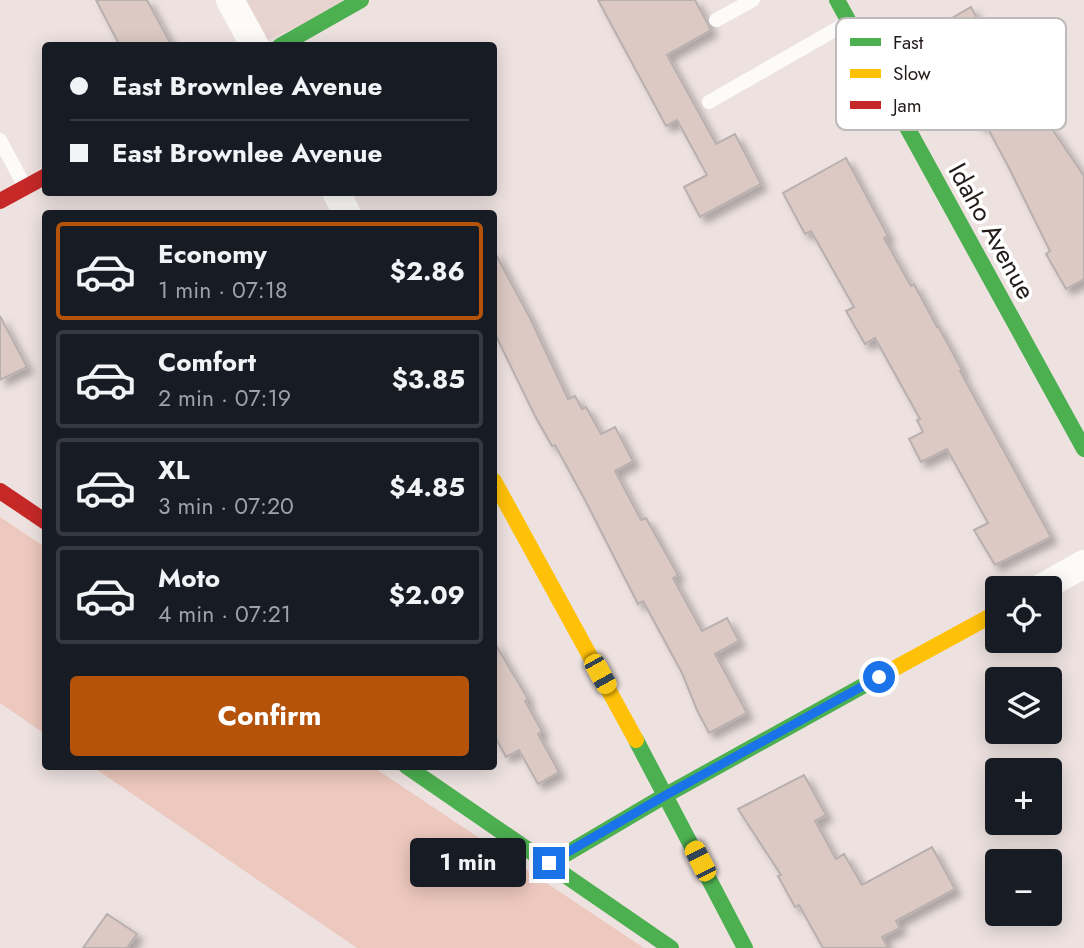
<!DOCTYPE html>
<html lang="en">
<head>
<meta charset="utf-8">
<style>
	:root { --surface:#171b24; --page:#20242c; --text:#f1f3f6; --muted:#9ea1a6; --line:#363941; --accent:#b45309 }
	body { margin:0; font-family:Jost,sans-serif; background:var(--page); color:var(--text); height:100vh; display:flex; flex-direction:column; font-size:26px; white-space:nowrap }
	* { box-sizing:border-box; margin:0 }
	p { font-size:23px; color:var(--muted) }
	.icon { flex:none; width:38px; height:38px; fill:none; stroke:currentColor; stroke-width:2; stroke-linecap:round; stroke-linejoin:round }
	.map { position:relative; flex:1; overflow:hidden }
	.panel { position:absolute; left:42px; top:210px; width:455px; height:560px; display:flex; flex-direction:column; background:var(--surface); border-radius:7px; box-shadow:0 4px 18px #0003 }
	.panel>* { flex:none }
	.hud { position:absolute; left:42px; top:42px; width:455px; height:154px; border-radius:7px; box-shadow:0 4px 18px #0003; display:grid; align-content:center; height:154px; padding:0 28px; background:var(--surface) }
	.buttons { position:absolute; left:985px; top:576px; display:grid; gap:14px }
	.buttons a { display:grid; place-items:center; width:77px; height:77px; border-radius:7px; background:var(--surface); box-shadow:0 4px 18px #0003; font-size:35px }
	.end { position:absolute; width:32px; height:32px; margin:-16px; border:9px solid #1a73e8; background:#fff; box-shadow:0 0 0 4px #fff }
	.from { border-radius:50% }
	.bubble { position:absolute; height:49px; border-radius:7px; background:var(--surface); box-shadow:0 4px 18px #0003; font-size:23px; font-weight:700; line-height:49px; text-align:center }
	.car { position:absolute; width:21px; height:42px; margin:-21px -10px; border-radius:9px; box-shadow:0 0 5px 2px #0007; background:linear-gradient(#f5c518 24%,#345 0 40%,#f5c518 0 76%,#345 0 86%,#f5c518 0) }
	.hud b { display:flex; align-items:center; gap:24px; height:66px; font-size:26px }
	.hud b+b { border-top:2px solid var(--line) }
	.hud i { width:18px; height:18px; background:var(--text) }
	ul { padding:12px 0 0; list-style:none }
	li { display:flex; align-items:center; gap:21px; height:98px; margin:0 14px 10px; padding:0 14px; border:4px solid var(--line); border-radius:7px }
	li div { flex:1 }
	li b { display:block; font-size:26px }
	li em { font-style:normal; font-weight:700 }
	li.active { border-color:var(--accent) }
	li>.icon { width:63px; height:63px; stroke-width:1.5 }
	.primary-button { display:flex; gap:14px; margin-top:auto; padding:14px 28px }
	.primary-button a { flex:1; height:80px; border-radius:7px; background:var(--accent); color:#fff; font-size:28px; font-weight:700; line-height:80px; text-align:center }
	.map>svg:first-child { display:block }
	.built { fill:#e7d3cf }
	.green { fill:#edc8be }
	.building { fill:#dcc9c4; stroke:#b8b0ae; stroke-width:2; filter:url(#shadow) }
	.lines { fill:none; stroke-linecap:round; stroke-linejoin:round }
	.lane { stroke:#fcfbfa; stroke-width:14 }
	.street { stroke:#fcfbfa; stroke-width:28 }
	.fast { stroke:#4caf50; stroke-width:16 }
	.slow { stroke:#ffc107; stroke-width:16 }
	.jam { stroke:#c62828; stroke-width:16 }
	.route { stroke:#1a73e8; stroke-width:9 }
	.labels { text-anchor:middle; stroke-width:7; stroke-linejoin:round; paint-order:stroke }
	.street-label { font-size:26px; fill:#221b1a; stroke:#fff }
	.key { fill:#fff; stroke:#bdbbba; stroke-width:2 }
	.key-label { font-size:19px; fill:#221b1a }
</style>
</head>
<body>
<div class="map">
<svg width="1084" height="948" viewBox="0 0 1084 948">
	<defs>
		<filter id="shadow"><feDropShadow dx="6" dy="6" stdDeviation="3.5" flood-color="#0004"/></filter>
	</defs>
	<rect width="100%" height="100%" fill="#ede2e0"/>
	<!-- built -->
	<path class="built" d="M 230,0 L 361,0 L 255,45 Z"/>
	<!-- green -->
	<path class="green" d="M 0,517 L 45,547 L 45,734 L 0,703 Z
		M 93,767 L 373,767 L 644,948 L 357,948 Z"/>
	<!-- building -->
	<path class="building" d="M 96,0 L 147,0 L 172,46 L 120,46 Z
		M 598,0 L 695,0 L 711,30 L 667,55 L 716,144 L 735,134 L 761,184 L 700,217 L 684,187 L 707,175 L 677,120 L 666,126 Z
		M 971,7 L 999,59 L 1047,32 L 1056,48 L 1000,84 L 1023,130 L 1039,122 L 1043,129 L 1050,126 L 1084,176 L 1084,279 L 1066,289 L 1046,254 L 1050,251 L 1008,166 L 985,123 L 979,126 L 960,86 L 964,84 L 933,29 Z
		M 846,158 L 888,236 L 884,238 L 911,286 L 914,284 L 937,327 L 938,326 L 962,370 L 960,371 L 1051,537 L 995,565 L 974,530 L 988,523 L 947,449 L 921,462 L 909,439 L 923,432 L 917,420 L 920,419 L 875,338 L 865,344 L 846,311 L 854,307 L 811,231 L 805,234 L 783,193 Z
		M 494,251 L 530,318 L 568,399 L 575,396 L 582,409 L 586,407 L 601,434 L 615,427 L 633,461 L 615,471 L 641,520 L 646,518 L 678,575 L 673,578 L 702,631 L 727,618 L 739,641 L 715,654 L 747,713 L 709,733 L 697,710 L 682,673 L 643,601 L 638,604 L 585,500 L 555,445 L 552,446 L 535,416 L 494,332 Z
		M 0,316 L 27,367 L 0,380 Z
		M 494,642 L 528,699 L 525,701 L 542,731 L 538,734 L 559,772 L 538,784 L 519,750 L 506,757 L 494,735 Z
		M 804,775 L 826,815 L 815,821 L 836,859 L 844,854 L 862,885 L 932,847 L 955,889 L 896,921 L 900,928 L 882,937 L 888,948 L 823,948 L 799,905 L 795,907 L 778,876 L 781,875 L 738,809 Z
		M 107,914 L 137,934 L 127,948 L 83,948 Z"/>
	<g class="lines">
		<!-- lane -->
		<path class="lane" d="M 716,20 L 753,0
			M 709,102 L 847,23
			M 0,140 L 24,185"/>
		<!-- street -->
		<path class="street" d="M 230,0 L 255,46
			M 336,192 L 347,214
			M 1041,588 L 1084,564"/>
		<!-- fast -->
		<path class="fast" d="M 837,0 L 1084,449
			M 280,46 L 361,0
			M 636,740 L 745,948
			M 406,766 L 671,948
			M 549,864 L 666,795 L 888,672"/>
		<!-- slow -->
		<path class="slow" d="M 494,481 L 636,740
			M 888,672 L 998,612"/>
		<!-- jam -->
		<path class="jam" d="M 0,201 L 46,176
			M 0,491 L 46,522"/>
	</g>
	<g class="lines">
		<!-- route -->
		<path class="route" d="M 549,863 L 666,795 L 879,677"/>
	</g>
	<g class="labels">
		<!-- street labels -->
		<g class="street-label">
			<text transform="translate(992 231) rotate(61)" y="9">Idaho Avenue</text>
		</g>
	</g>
	<!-- legend -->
	<rect x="836" y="18" width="230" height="112" rx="10" class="key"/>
	<rect x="850" y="38" width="31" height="8" fill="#4caf50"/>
	<rect x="850" y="69" width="31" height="9" fill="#ffc107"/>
	<rect x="850" y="101" width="31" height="8" fill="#c62828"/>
	<g class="key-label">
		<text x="893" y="49">Fast</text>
		<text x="893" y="80">Slow</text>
		<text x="893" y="112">Jam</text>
	</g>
</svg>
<div class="buttons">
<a><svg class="icon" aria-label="locate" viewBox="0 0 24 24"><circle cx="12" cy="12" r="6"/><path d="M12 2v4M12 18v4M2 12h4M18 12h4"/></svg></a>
<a><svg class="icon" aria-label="layers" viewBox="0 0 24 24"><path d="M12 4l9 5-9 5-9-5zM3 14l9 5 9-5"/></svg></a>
<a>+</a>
<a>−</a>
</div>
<i class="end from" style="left:879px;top:677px"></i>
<i class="end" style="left:549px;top:863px"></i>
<div class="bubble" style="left:410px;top:838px;width:116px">1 min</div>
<i class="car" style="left:600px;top:674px;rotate:151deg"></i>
<i class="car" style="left:700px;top:861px;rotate:333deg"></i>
<div class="hud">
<b><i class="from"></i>East Brownlee Avenue</b>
<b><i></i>East Brownlee Avenue</b>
</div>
<section class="panel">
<ul>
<li class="active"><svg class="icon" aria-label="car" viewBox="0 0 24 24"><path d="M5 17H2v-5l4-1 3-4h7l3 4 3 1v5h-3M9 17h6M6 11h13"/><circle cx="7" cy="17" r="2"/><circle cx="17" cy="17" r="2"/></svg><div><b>Economy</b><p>1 min · 07:18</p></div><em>$2.86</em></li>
<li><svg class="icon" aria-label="car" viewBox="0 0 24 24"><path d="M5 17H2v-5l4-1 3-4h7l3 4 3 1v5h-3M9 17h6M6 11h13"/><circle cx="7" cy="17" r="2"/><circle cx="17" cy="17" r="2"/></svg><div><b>Comfort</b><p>2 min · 07:19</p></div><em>$3.85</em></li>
<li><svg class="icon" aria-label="car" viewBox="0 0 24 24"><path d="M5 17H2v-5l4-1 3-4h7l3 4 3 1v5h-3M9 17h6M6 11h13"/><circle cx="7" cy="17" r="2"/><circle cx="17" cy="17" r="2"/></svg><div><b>XL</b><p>3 min · 07:20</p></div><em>$4.85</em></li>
<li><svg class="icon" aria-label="car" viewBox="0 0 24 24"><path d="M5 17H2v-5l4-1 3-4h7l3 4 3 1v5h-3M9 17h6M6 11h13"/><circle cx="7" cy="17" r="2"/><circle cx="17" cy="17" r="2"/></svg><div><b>Moto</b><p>4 min · 07:21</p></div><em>$2.09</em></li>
</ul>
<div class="primary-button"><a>Confirm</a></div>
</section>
</div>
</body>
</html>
